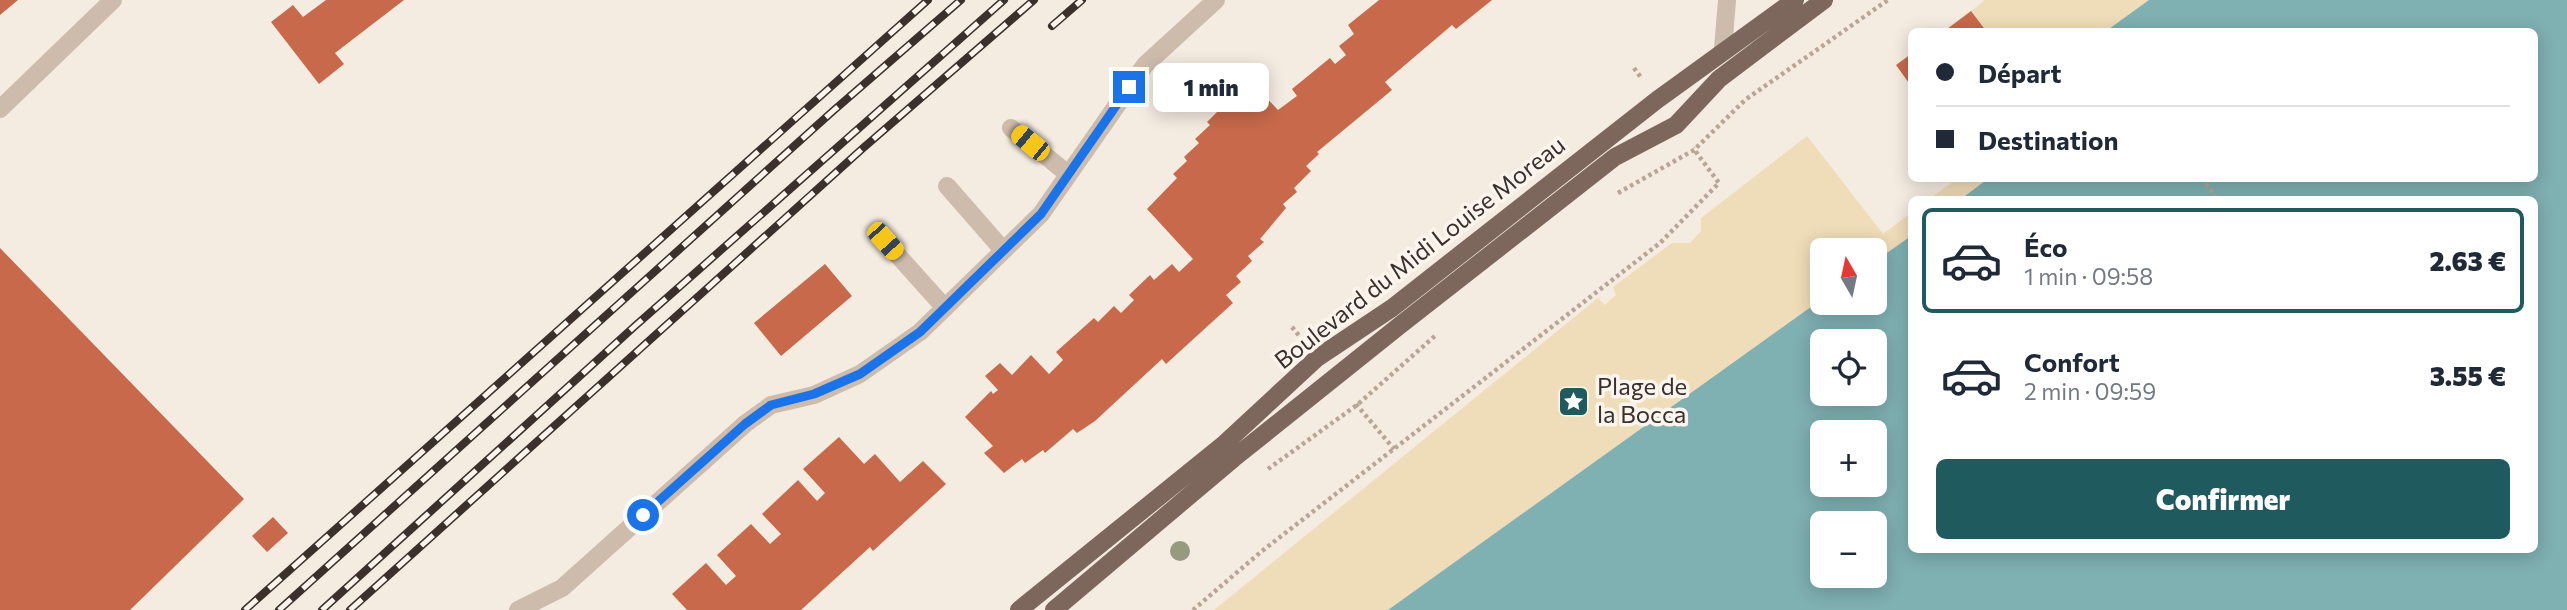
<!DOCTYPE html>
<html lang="fr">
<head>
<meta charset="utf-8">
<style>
	:root { --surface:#fff; --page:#f2f2f3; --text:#1f2937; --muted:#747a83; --line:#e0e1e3; --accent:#1f5a5e }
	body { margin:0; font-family:Commissioner,sans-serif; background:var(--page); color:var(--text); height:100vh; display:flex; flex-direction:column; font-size:26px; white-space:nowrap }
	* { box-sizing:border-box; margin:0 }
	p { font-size:23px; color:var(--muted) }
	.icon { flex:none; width:38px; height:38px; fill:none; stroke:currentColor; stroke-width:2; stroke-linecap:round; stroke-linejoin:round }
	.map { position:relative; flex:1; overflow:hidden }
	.panel { position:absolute; left:1908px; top:196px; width:630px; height:357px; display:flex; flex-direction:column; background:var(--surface); border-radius:10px; box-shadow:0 4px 18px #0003 }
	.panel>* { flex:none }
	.top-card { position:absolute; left:1908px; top:28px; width:630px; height:154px; border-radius:10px; box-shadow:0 4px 18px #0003; display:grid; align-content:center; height:154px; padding:0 28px; background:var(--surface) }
	.needle { width:46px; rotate:351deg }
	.controls { position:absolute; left:1810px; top:238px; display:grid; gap:14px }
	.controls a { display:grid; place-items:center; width:77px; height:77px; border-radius:10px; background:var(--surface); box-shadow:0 4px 18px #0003; font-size:35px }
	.end { position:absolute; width:32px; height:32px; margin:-16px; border:9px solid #1a73e8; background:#fff; box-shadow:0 0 0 4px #fff }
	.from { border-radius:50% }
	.bubble { position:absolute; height:49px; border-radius:10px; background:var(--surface); box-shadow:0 4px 18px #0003; font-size:23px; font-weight:800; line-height:49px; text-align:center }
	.car { position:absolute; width:21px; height:42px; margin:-21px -10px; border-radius:9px; box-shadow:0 0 5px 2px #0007; background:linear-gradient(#f5c518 24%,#345 0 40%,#f5c518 0 76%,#345 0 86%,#f5c518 0) }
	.top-card b { display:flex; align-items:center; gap:24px; height:66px; font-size:26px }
	.top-card b+b { border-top:2px solid var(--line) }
	.top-card i { width:18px; height:18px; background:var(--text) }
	ul { padding:12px 0 0; list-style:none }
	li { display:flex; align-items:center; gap:21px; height:105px; margin:0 14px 10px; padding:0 14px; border:4px solid transparent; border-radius:10px }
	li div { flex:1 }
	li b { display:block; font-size:26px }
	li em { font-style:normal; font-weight:800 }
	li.selected { border-color:var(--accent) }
	li>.icon { width:63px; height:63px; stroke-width:1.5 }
	.button { display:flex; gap:14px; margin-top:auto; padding:14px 28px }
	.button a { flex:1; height:80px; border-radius:10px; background:var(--accent); color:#fff; font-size:28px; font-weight:800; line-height:80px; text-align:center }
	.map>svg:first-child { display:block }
	.sand { fill:#efdcb8 }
	.water { fill:#7fb0b2; fill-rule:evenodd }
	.building { fill:#c8694b }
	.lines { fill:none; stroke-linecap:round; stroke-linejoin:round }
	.path { stroke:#b9a596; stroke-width:4.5; stroke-dasharray:3.5 3.5; stroke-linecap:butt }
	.minor { stroke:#cdbbac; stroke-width:18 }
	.major { stroke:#7d675c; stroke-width:18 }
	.rail-casing { stroke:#3b302b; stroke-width:8 }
	.rail { stroke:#fbf5ee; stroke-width:5; stroke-dasharray:16; stroke-linecap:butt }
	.tree { fill:#969b7f }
	.route { stroke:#1a73e8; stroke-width:9 }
	.labels { text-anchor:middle; stroke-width:7; stroke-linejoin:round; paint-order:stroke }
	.street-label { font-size:24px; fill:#3b302b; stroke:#fbf5ee }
	.poi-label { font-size:24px; fill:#3b302b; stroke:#fbf5ee; text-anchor:start }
</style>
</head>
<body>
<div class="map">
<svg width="2567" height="610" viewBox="0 0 2567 610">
	<rect width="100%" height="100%" fill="#f4ebe1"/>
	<!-- sand -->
	<path class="sand" d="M 1985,0 L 2149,0 L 2106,31 L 1987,31 L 1971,11 Z
		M 1807,136 L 1883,234 L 1911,213 L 1911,236 L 1874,262 L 1874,250 L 1822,250 L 1822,299 L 1388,610 L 1214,610 L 1598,298 L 1605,305 L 1616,295 L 1613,287 L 1672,243 L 1690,243 L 1701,231 L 1701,218 Z
		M 1957,179 L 1989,179 L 1961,199 L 1929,199 Z"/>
	<!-- water -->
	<path class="water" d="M 2149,0 L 2567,0 L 2567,610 L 1388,610 L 1822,299 L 1822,303 L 1874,303 L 1874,262 L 1911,236 L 1911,550 L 2534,550 L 2534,200 L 1961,199 L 1989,178 L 2534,178 L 2534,32 L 2106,31 ZM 1822,341 L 1874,341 L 1874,394 L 1822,394 ZM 1822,432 L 1874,432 L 1874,485 L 1822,485 ZM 1822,523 L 1874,523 L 1874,576 L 1822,576 Z"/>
	<!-- building -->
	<path class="building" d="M 0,0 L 18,0 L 0,15 Z
		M 326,0 L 404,0 L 335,53 L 344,64 L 319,84 L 271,22 L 293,5 L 303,17 Z
		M 1379,0 L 1492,0 L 1456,29 L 1452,25 L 1385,82 L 1392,90 L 1317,152 L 1319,154 L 1306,166 L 1311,171 L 1294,188 L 1297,192 L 1283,204 L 1286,208 L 1260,239 L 1264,242 L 1248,256 L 1252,261 L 1236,276 L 1241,282 L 1226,295 L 1233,303 L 1166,364 L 1162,359 L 1095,421 L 1077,433 L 1073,429 L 1045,453 L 1043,450 L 1025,463 L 1022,459 L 1004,473 L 984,453 L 993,446 L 965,417 L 991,391 L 993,394 L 998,390 L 985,376 L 1000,363 L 1012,375 L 1031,355 L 1049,374 L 1063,360 L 1056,352 L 1094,318 L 1098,322 L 1114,306 L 1121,313 L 1134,300 L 1129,295 L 1150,275 L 1154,280 L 1172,264 L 1179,272 L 1193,259 L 1147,209 L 1177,178 L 1173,174 L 1187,161 L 1184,157 L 1199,143 L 1195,139 L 1210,125 L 1207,122 L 1221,108 L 1217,103 L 1230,90 L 1226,87 L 1242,72 L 1278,110 L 1297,96 L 1292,89 L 1330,58 L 1335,64 L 1346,55 L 1339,46 L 1354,34 L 1348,25 Z
		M 1971,11 L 1987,32 L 1943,32 Z
		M 1911,54 L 1911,86 L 1896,65 Z
		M 0,248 L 244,499 L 130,610 L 0,610 Z
		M 825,264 L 852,296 L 781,356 L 754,323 Z
		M 839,437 L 864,464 L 875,454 L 900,482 L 923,461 L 946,484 L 873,551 L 870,547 L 801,610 L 687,610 L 672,594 L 706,563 L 726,585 L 736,576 L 717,555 L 751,524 L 770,544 L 781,534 L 762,514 L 798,480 L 817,501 L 825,493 L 803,469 Z
		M 273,517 L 288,533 L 267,552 L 252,536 Z"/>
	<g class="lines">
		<!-- path -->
		<path class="path" d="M 1634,68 L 1642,79
			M 2202,178 L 2218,200
			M 1618,193 L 1694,150 L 1745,100 L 1888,0
			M 1292,327 L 1301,338
			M 1356,404 L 1394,449
			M 1268,469 L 1357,405 L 1436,335
			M 1193,610 L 1262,551 L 1660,243 L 1719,183 L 1693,148"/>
		<!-- minor -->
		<path class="minor" d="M 1723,49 L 1727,0
			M 0,109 L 113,0
			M 1011,128 L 1068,174
			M 947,186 L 1003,250
			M 885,241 L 945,308
			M 518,610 L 562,588 L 745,424 L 771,405 L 814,395 L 860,374 L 920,332 L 1041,214 L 1145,65 L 1216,0"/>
		<!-- major -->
		<path class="major" d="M 1019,610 L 1223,445 L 1317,358 L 1392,308 L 1657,100 L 1795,0
			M 1054,610 L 1234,458 L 1399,326 L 1615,157 L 1676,125 L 1719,79 L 1824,0"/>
		<defs>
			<path id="rail" d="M 1052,26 L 1082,0
				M 245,610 L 928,0
				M 279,610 L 833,111 L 961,0
				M 322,610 L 635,326 L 1004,0
				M 350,610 L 862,149 L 1034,0"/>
		</defs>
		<!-- rail casing -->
		<use href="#rail" class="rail-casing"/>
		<!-- rail -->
		<use href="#rail" class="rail"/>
	</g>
	<!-- trees -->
	<circle class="tree" cx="1180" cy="551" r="10"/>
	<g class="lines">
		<!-- route -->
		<path class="route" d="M 643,515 L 745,424 L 771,405 L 814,394 L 860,374 L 920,332 L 1041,214 L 1129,87"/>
	</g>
	<!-- icons -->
	<defs>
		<symbol id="sight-square" viewBox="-11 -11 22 22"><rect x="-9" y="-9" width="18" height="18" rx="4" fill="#1f5a5e" stroke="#fbf5ee"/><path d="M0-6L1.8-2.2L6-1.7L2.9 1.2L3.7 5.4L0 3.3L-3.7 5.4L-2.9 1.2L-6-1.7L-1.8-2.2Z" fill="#fff"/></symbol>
	</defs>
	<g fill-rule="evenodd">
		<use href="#sight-square" x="1556" y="384" width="35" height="35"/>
	</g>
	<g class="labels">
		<!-- street labels -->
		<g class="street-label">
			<text transform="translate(1420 253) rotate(-38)" y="8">Boulevard du Midi Louise Moreau</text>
		</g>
		<!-- poi labels -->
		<g class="poi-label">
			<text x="1597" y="395">Plage de<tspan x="1597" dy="28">la Bocca</tspan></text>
		</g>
	</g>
</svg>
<div class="controls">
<a><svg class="needle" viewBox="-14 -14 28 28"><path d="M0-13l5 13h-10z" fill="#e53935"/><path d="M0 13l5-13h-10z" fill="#747a83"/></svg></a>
<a><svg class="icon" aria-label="locate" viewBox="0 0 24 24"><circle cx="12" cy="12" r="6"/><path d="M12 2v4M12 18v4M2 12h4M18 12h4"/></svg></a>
<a>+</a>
<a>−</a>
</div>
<i class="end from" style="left:643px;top:515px"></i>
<i class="end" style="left:1129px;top:87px"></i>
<div class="bubble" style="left:1153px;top:63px;width:116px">1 min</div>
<i class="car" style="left:1030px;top:143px;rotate:309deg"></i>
<i class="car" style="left:885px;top:241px;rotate:138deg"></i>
<div class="top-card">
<b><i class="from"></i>Départ</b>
<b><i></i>Destination</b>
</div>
<section class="panel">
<ul>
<li class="selected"><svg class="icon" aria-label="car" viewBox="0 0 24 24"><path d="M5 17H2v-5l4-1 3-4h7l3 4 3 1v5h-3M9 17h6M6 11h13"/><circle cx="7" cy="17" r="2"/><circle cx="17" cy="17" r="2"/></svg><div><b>Éco</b><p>1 min · 09:58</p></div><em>2.63 €</em></li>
<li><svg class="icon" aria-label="car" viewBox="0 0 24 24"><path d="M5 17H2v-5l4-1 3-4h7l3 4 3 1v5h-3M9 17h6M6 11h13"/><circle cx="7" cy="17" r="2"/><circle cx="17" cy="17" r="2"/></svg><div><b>Confort</b><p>2 min · 09:59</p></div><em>3.55 €</em></li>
</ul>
<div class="button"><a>Confirmer</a></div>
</section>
</div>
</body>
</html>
